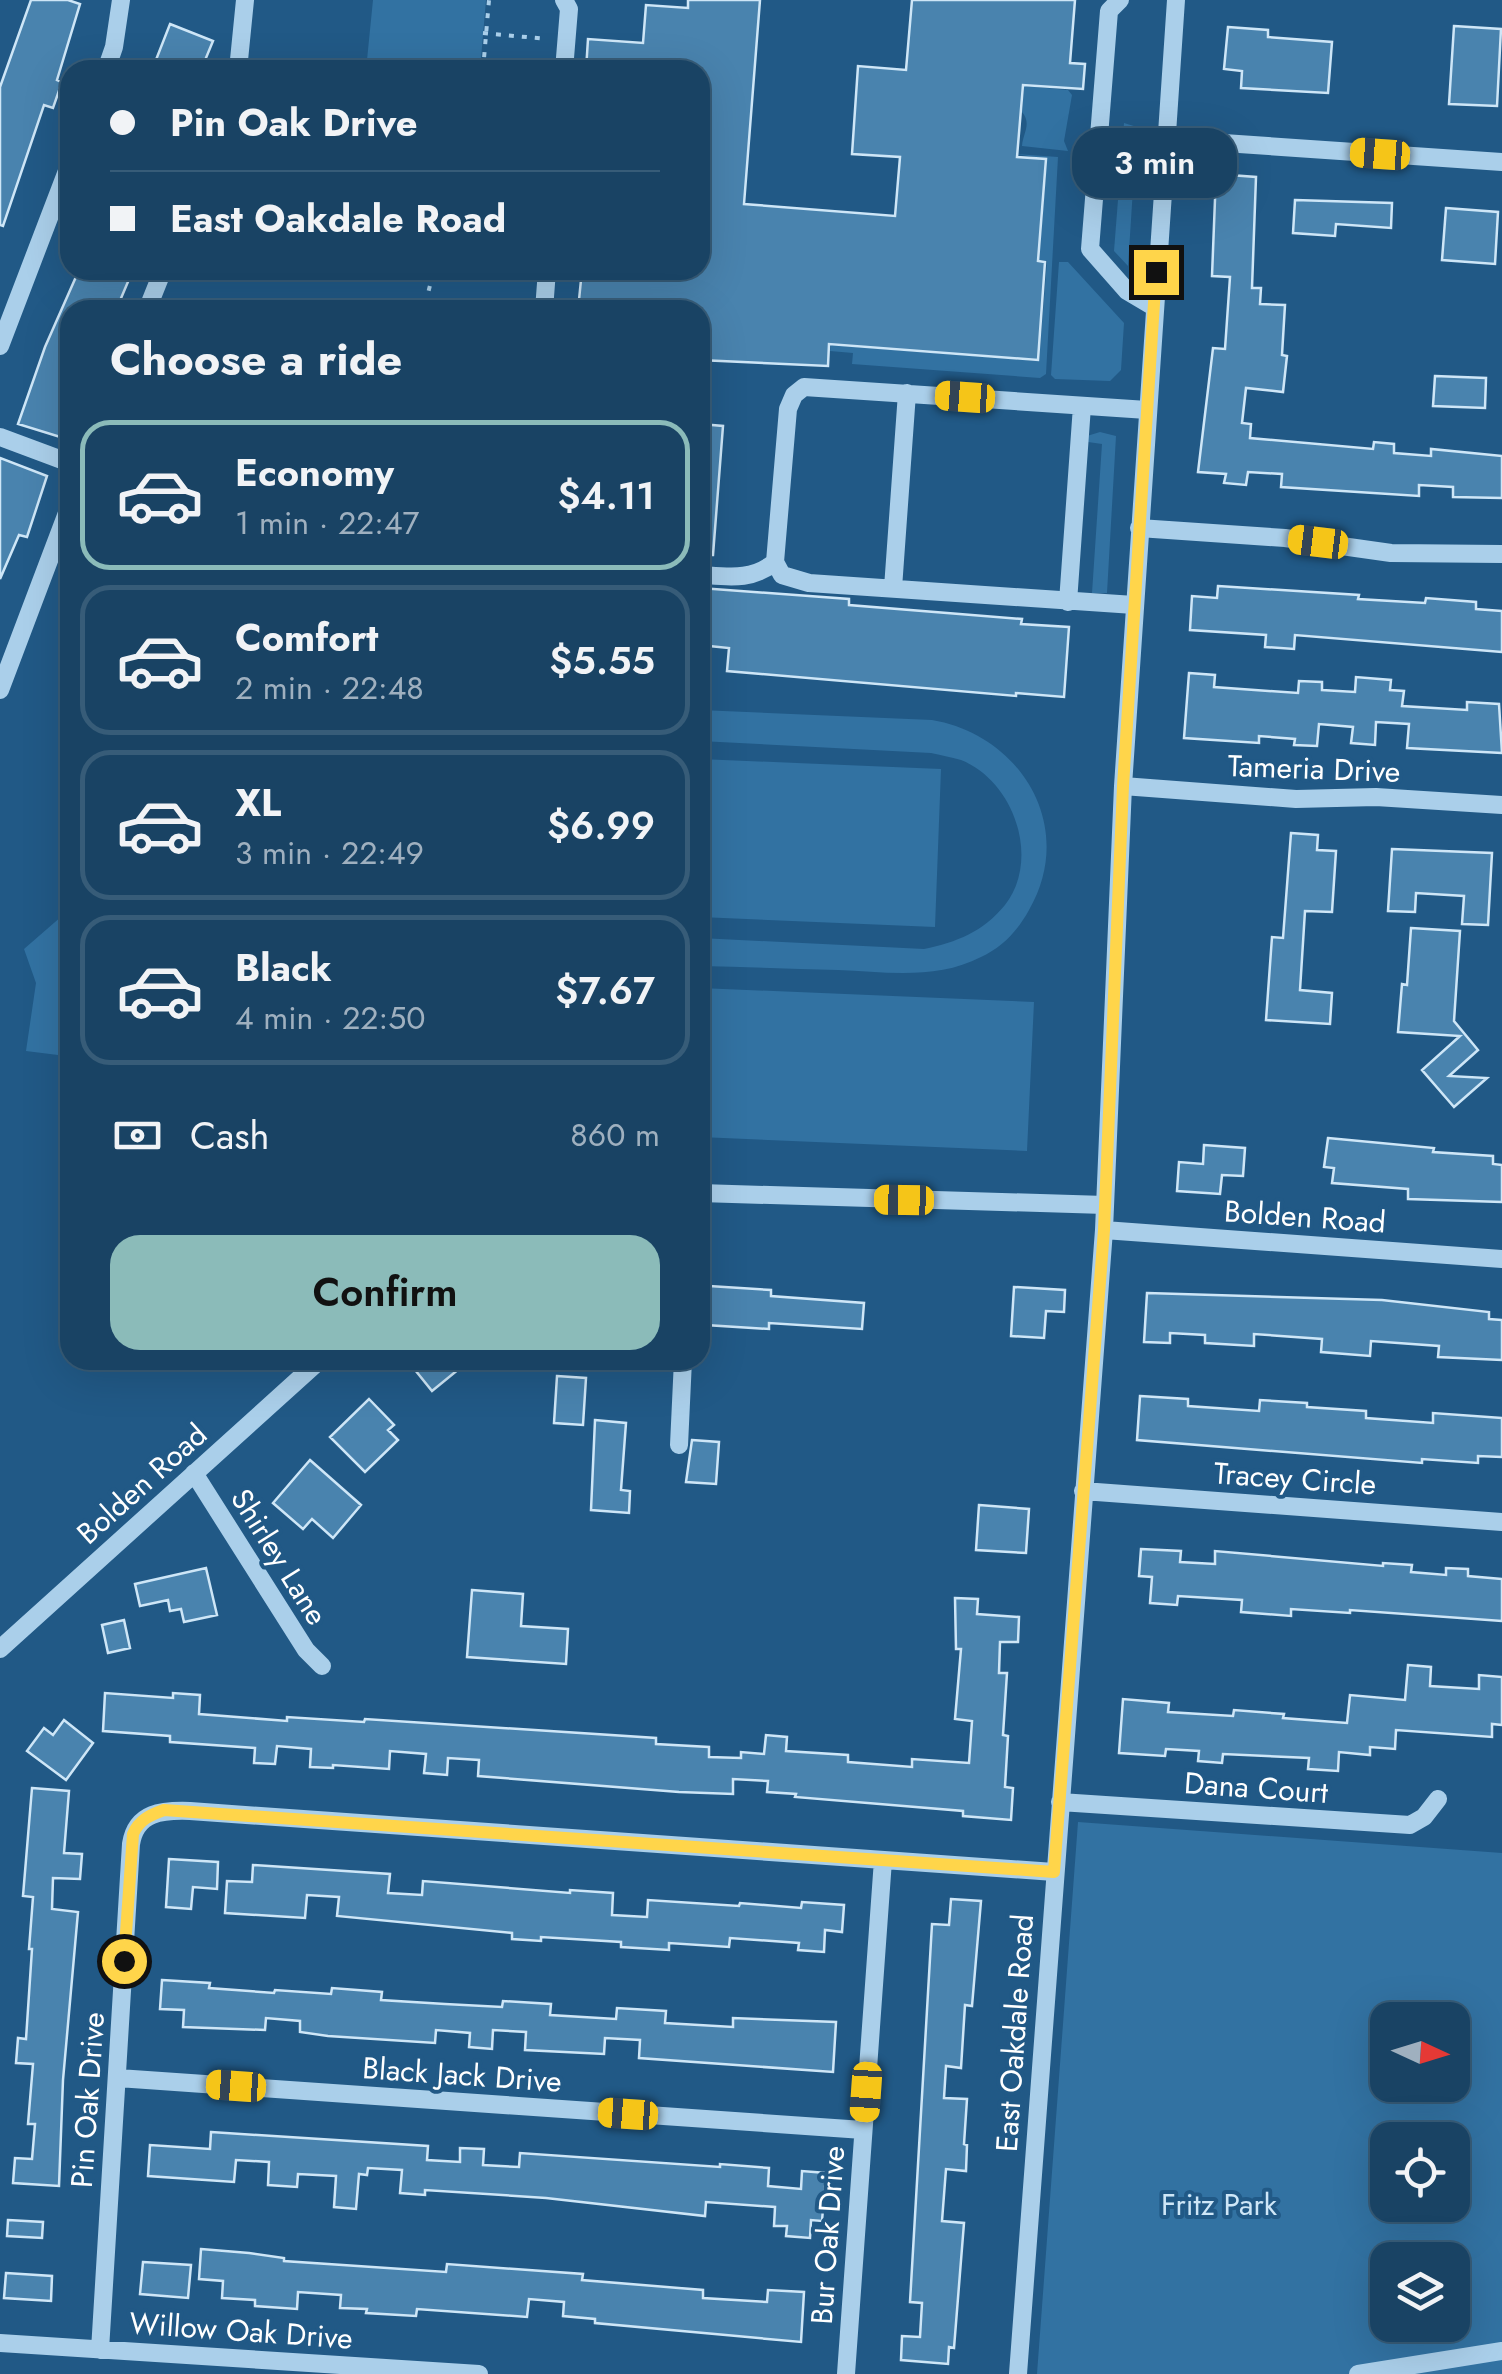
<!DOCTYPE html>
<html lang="en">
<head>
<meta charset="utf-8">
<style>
	:root { --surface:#194364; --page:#264e6d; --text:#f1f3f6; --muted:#9fb0bf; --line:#375c78; --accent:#8bbbb9 }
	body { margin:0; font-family:Jost,sans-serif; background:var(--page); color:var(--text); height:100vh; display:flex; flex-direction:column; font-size:38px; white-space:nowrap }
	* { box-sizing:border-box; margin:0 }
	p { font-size:32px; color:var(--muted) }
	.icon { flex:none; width:55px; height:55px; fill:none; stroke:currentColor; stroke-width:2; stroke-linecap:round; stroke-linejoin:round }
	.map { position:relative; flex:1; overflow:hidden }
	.sheet { position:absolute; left:60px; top:300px; width:650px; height:1070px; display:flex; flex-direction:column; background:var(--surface); border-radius:30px; box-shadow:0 10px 40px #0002,0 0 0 2px var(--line) }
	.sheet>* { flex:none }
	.guide { position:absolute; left:60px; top:60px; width:650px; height:220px; border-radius:30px; box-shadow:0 10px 40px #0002,0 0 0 2px var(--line); display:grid; align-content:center; height:220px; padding:0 50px; background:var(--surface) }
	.needle { width:65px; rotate:94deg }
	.tools { position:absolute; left:1370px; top:2002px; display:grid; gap:20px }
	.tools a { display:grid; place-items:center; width:100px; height:100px; border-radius:20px; background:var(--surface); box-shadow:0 10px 40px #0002,0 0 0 2px var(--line); font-size:50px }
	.end { position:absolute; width:45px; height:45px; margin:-22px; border:12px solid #ffd54a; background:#111; box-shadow:0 0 0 5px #111 }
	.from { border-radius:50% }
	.bubble { position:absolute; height:70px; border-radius:30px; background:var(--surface); box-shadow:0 10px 40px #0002,0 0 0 2px var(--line); font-size:32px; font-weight:600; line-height:70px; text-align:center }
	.car { position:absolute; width:30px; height:60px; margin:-30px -15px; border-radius:12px; box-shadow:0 0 8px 2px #0007; background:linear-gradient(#f5c518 24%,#345 0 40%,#f5c518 0 76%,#345 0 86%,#f5c518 0) }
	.guide b { display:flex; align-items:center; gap:35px; height:95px; font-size:38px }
	.guide b+b { border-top:2px solid var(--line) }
	.guide i { width:25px; height:25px; background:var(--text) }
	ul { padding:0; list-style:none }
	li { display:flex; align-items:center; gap:30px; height:150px; margin:0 20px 15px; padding:0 30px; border:5px solid var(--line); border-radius:30px }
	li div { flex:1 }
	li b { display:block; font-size:38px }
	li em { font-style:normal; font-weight:600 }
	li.current { border-color:var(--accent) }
	li>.icon { width:90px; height:90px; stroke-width:1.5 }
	h2 { padding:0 50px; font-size:45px; line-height:120px }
	.pay { display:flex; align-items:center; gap:25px; height:110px; padding:0 50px; font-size:38px }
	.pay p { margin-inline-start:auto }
	.cta { display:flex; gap:20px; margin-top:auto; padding:20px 50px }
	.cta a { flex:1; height:115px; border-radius:30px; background:var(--accent); color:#111; font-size:40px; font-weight:600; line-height:115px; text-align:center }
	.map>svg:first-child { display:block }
	.green { fill:#3272a2; fill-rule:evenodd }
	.building { fill:#4983ae; stroke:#cee6f7; stroke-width:2.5 }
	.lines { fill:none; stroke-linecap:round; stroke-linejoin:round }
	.path { stroke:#aacfea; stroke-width:4; stroke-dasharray:5 8; stroke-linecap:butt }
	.minor { stroke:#aacfea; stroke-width:18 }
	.route { stroke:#ffd54a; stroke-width:12 }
	.labels { text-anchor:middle; stroke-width:8; stroke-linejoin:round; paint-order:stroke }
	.street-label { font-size:30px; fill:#fff; stroke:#215986 }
	.park-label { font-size:30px; fill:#cee6f7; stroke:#215986 }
</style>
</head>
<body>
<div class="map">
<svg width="1502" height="2374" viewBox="0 0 1502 2374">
	<rect width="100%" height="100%" fill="#215986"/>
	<!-- green -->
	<path class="green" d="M 373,0 L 486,0 L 480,70 L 366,70 Z
		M 1024,86 L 1068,90 L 1072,95 L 1064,141 L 1068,151 L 1022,146 C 1023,133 1032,124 1022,112 Z
		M 1124,123 L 1137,127 L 1128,266 L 1114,251 Z
		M 1016,154 L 1058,157 L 1046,374 L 1040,378 L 852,364 L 853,353 L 830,351 L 831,345 L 1039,361 L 1047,261 L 1039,260 L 1047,159 Z
		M 1059,262 L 1068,262 L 1124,323 L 1121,370 L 1110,381 L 1055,379 L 1051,375 Z
		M 1100,432 L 1116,436 L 1107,593 L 1092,593 L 1102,444 L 1088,442 L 1087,436 Z
		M 700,710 L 932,720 C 1021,735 1077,827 1029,910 C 1018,930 1003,947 981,957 C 937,980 886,972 838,970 C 792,969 746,967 700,966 L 700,938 L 924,949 C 957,942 983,932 1005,905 C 1041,859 1014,781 961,760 C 951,757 940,755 931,753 L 700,741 Z
		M 700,759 L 941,769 L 935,927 L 700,917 Z
		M 70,909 L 70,1061 L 66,1056 L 26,1051 L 36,983 L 24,949 Z
		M 700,988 L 1034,1002 L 1027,1151 L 700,1137 Z
		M 1078,1822 L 1502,1853 L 1502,2374 L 1037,2374 ZM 1388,2020 L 1452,2020 L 1452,2085 L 1388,2085 ZM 1388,2140 L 1452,2140 L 1452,2205 L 1388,2205 ZM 1388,2260 L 1452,2260 L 1452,2325 L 1388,2325 Z"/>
	<!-- building -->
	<path class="building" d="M 31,0 L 68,0 L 80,4 L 57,80 L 62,82 L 53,108 L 44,105 L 3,226 L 0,225 L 0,87 Z
		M 688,0 L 760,0 L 744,204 L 895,216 L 900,157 L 852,154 L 858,66 L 906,70 L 912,0 L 1075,0 L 1070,63 L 1085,64 L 1083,89 L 1023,85 L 1017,157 L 1046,159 L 1038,261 L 1045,262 L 1038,360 L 829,344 L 828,366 L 700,360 L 700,310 L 578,310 L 582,270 L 700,270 L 700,70 L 586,70 L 588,39 L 643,43 L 646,5 L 688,8 Z
		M 170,24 L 213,41 L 201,70 L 152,70 Z
		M 1454,26 L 1501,29 L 1497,106 L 1449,104 Z
		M 1228,27 L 1268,30 L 1268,37 L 1332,42 L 1328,93 L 1241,88 L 1242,71 L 1224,69 Z
		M 1216,174 L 1256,177 L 1252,288 L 1261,288 L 1260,304 L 1285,305 L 1282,355 L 1287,356 L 1283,392 L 1246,388 L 1242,423 L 1251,424 L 1250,438 L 1373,449 L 1374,442 L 1394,444 L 1394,453 L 1431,456 L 1431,449 L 1502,456 L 1502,498 L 1453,497 L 1453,487 L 1419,485 L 1419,496 L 1281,487 L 1282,474 L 1248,472 L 1246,485 L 1224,483 L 1226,474 L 1198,472 L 1213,348 L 1225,349 L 1230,277 L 1212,276 Z
		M 1295,200 L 1392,203 L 1391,228 L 1336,224 L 1335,236 L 1293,233 Z
		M 1446,208 L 1498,212 L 1495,264 L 1442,260 Z
		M 79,270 L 133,270 L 116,310 L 70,310 L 70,440 L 18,424 L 45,347 Z
		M 1435,376 L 1486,378 L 1485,408 L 1433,406 Z
		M 700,424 L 723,426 L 713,555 L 700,555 Z
		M 0,458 L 47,476 L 27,537 L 19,535 L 0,579 Z
		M 1218,586 L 1359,595 L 1358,599 L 1425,603 L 1426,598 L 1476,602 L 1476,609 L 1502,611 L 1502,652 L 1295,635 L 1294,649 L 1265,647 L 1266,635 L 1190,630 L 1192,596 L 1217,598 Z
		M 700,588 L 849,599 L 849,605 L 1022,619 L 1021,624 L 1069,627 L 1064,697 L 1016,693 L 1016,696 L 727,671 L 729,648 L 700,645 Z
		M 1189,673 L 1215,675 L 1214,687 L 1298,693 L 1299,681 L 1322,682 L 1322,690 L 1355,692 L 1356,677 L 1391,680 L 1390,690 L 1404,691 L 1402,706 L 1467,710 L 1467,702 L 1499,704 L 1502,753 L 1407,748 L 1409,724 L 1376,722 L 1375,745 L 1351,743 L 1353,727 L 1319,724 L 1317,746 L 1294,745 L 1295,739 L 1259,736 L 1259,743 L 1184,738 Z
		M 1291,833 L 1318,835 L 1317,850 L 1336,851 L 1332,912 L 1305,911 L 1300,990 L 1332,993 L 1330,1024 L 1266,1020 L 1272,937 L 1283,938 Z
		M 1392,849 L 1492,853 L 1488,925 L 1462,924 L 1464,896 L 1416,893 L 1415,912 L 1388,911 Z
		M 1411,928 L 1460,931 L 1454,1021 L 1478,1050 L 1449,1076 L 1487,1078 L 1454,1107 L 1422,1070 L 1460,1036 L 1398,1032 L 1402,984 L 1407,985 Z
		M 1328,1138 L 1434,1148 L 1433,1152 L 1493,1156 L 1493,1164 L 1502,1165 L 1502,1202 L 1408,1199 L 1408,1189 L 1332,1183 L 1334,1168 L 1324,1167 Z
		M 1204,1145 L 1245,1148 L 1243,1176 L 1222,1175 L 1220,1194 L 1177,1191 L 1179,1162 L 1203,1164 Z
		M 709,1286 L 771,1290 L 771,1296 L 864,1303 L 862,1329 L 769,1323 L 769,1329 L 706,1325 Z
		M 1014,1287 L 1065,1290 L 1064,1312 L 1046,1311 L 1044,1338 L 1011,1336 Z
		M 1147,1293 L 1382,1300 L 1489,1312 L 1489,1319 L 1502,1320 L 1502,1360 L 1438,1357 L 1439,1346 L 1371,1341 L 1370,1356 L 1321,1352 L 1322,1339 L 1254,1334 L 1254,1346 L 1205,1343 L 1205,1335 L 1170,1333 L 1170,1343 L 1144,1342 Z
		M 407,1360 L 470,1360 L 432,1391 Z
		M 557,1376 L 586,1378 L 583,1425 L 554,1423 Z
		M 1140,1396 L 1188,1399 L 1188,1406 L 1259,1411 L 1260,1400 L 1307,1403 L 1307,1407 L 1366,1411 L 1366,1418 L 1433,1423 L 1433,1413 L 1502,1418 L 1502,1457 L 1478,1456 L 1478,1463 L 1422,1459 L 1422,1463 L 1137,1440 Z
		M 369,1399 L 394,1425 L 388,1430 L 398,1440 L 365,1472 L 330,1437 Z
		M 595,1420 L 626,1423 L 621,1490 L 630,1491 L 629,1513 L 591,1510 Z
		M 692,1440 L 719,1442 L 716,1484 L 686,1482 Z
		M 310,1460 L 361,1505 L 333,1538 L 312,1519 L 303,1529 L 273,1503 Z
		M 979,1505 L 1029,1509 L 1026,1553 L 976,1550 Z
		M 1141,1549 L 1181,1551 L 1180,1562 L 1215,1564 L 1215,1551 L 1383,1566 L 1383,1563 L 1412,1565 L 1411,1572 L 1446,1575 L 1446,1568 L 1468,1569 L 1468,1576 L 1502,1579 L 1502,1621 L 1350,1610 L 1350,1613 L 1291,1609 L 1291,1616 L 1241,1612 L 1242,1600 L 1178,1596 L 1177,1605 L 1150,1603 L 1152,1577 L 1139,1576 Z
		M 206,1568 L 217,1615 L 184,1622 L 181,1609 L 170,1611 L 168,1600 L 140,1606 L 135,1584 Z
		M 472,1590 L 523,1594 L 521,1626 L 568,1629 L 566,1664 L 467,1657 Z
		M 955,1598 L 978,1599 L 977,1614 L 1019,1617 L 1018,1642 L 1000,1642 L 999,1673 L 1007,1673 L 1003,1735 L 1008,1736 L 1005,1787 L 1013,1788 L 1011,1820 L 963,1816 L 963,1811 L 795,1797 L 796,1794 L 767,1792 L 768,1781 L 733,1779 L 733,1794 L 679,1792 L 478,1776 L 479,1760 L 448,1758 L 447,1775 L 424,1773 L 426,1754 L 390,1751 L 389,1769 L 333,1765 L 333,1768 L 310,1767 L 311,1749 L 277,1746 L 275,1764 L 254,1763 L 255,1748 L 170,1742 L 170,1736 L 103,1731 L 105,1693 L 173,1698 L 173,1693 L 200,1695 L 199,1714 L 287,1721 L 287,1717 L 364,1722 L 365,1719 L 656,1738 L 656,1744 L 709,1747 L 709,1757 L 741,1758 L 741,1752 L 764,1754 L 766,1735 L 787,1737 L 786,1751 L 848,1755 L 848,1762 L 912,1767 L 912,1759 L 969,1763 L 972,1721 L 955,1719 L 961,1649 L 956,1649 Z
		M 124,1620 L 130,1648 L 108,1653 L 102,1625 Z
		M 1408,1665 L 1431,1667 L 1430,1686 L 1479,1689 L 1479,1675 L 1502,1677 L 1502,1725 L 1492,1724 L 1492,1737 L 1396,1730 L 1395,1749 L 1370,1747 L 1370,1755 L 1339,1752 L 1338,1771 L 1308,1769 L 1309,1758 L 1223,1754 L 1222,1763 L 1198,1761 L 1199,1751 L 1166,1749 L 1165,1756 L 1119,1753 L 1123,1699 L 1169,1703 L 1168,1712 L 1233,1716 L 1234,1710 L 1284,1714 L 1283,1718 L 1347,1723 L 1350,1695 L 1405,1700 Z
		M 64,1720 L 93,1743 L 66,1780 L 27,1751 L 44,1728 L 53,1735 Z
		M 32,1788 L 69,1791 L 64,1853 L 82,1854 L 80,1879 L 53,1878 L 52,1909 L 78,1912 L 63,2080 L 59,2186 L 13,2183 L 15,2158 L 32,2159 L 35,2124 L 28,2124 L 33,2064 L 16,2063 L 18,2038 L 26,2039 L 32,1949 L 29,1949 L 33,1897 L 23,1896 Z
		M 169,1859 L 218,1862 L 217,1889 L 193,1887 L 191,1909 L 166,1907 Z
		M 253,1865 L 390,1874 L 388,1893 L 422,1895 L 423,1881 L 570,1893 L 570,1890 L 613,1893 L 612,1915 L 647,1917 L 648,1900 L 739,1906 L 740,1903 L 801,1908 L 802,1902 L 844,1905 L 842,1932 L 825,1930 L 824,1952 L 798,1950 L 799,1943 L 730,1938 L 729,1947 L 669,1943 L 669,1950 L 621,1947 L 621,1942 L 541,1937 L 541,1941 L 512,1939 L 512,1933 L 337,1916 L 339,1897 L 307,1895 L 305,1918 L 225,1913 L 227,1881 L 252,1882 Z
		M 951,1899 L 981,1901 L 972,2006 L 965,2005 L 961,2068 L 946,2066 L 944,2098 L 967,2099 L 964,2144 L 967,2145 L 966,2171 L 946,2169 L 942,2221 L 964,2223 L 954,2348 L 949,2347 L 948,2364 L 901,2360 L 902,2336 L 920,2337 L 922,2303 L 910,2302 L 932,1924 L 949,1925 Z
		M 162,1980 L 210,1983 L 209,1988 L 274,1993 L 275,1990 L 331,1994 L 332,1988 L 382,1992 L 381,2000 L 445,2004 L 502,2007 L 503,2001 L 551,2004 L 550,2015 L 616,2019 L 617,2008 L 666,2011 L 665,2023 L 733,2027 L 733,2018 L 836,2022 L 833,2072 L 639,2058 L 640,2040 L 605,2038 L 604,2054 L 525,2050 L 526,2032 L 493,2030 L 492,2049 L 469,2047 L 470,2033 L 436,2030 L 435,2043 L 328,2036 L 300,2032 L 300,2021 L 266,2018 L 265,2030 L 183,2027 L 184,2010 L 160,2009 Z
		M 211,2132 L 428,2146 L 427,2160 L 460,2162 L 460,2148 L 484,2149 L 483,2165 L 519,2167 L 520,2153 L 720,2167 L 720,2164 L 769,2168 L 768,2186 L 801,2189 L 802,2171 L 826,2173 L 822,2221 L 811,2220 L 810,2238 L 786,2236 L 787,2226 L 774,2226 L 775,2207 L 706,2202 L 705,2216 L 546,2198 L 425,2190 L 425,2195 L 400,2193 L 402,2170 L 368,2168 L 367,2175 L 359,2174 L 356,2209 L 334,2207 L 336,2176 L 298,2174 L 297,2187 L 268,2185 L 269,2162 L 236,2160 L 234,2182 L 148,2176 L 150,2145 L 210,2149 Z
		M 8,2220 L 43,2222 L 42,2238 L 7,2236 Z
		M 201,2249 L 249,2253 L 284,2258 L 284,2261 L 446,2272 L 447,2264 L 583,2274 L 582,2280 L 703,2290 L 703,2298 L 767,2302 L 768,2290 L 804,2292 L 801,2342 L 595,2323 L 595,2319 L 563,2316 L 564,2302 L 529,2299 L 527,2317 L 417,2309 L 416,2316 L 366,2313 L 367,2309 L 340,2308 L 341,2295 L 298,2292 L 297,2309 L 255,2306 L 255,2300 L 222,2298 L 223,2281 L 199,2279 Z
		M 143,2262 L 191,2265 L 188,2298 L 140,2294 Z
		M 6,2273 L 52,2276 L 51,2301 L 4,2298 Z"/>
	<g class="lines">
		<!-- path -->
		<path class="path" d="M 483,33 L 547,39
			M 483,70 L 489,0
			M 403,270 L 432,277 L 424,310"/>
		<!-- minor -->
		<path class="minor" d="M 1120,0 L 1109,11 L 1090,249 L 1127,291 L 1154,307
			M 106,70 L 114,47 L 121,0
			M 238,70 L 245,0
			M 564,70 L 569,9 L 564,0
			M 1165,139 L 1502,162
			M 147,310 L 163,270
			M 544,310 L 547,270
			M 0,346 L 70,163
			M 0,437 L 70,463
			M 1139,528 L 1285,538 L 1391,553 L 1502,554
			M 704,575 C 731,577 753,580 775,562
			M 893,588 L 907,393
			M 1068,602 L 1082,406
			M 1134,605 L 809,583 L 782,575 L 775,562 L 788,409 L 794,395 L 804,387 L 1147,410
			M 0,690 L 70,505
			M 1123,786 L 1296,799 L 1376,797 L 1502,805
			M 700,1193 L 1105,1205
			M 1104,1230 L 1502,1259
			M 679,1445 L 683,1360
			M 194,1473 L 306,1650 L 322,1666
			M 1083,1491 L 1502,1522
			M 0,1649 L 320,1360
			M 1060,1802 L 1410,1825 L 1424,1817 L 1438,1799
			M 118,2078 L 863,2130
			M 0,2343 L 479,2374
			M 100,2350 L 131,1844 C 136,1812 162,1810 190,1811 L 1054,1872
			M 846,2374 L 883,1860
			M 1018,2374 L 1104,1230 L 1123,786 L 1176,0
			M 1358,2374 L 1502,2351"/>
	</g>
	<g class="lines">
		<!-- route -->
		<path class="route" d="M 124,1961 L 133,1834 C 139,1820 150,1815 164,1810 L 1054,1872 L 1104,1230 L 1123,786 L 1156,272"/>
	</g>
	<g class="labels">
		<!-- street labels -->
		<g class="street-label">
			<text transform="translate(1314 769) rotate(2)" y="10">Tameria Drive</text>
			<text transform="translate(1305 1217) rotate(4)" y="10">Bolden Road</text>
			<text transform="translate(1295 1479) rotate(4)" y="10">Tracey Circle</text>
			<text transform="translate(142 1484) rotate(-42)" y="10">Bolden Road</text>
			<text transform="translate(279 1557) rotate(58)" y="10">Shirley Lane</text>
			<text transform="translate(1256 1788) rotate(4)" y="10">Dana Court</text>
			<text transform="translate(1015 2033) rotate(-86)" y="10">East Oakdale Road</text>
			<text transform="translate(462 2075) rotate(4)" y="10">Black Jack Drive</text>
			<text transform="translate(88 2100) rotate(-86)" y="10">Pin Oak Drive</text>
			<text transform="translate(828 2235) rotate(-86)" y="10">Bur Oak Drive</text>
			<text transform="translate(241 2331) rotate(4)" y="10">Willow Oak Drive</text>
		</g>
		<!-- park labels -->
		<g class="park-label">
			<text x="1219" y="2215">Fritz Park</text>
		</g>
	</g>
</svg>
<div class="tools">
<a><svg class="needle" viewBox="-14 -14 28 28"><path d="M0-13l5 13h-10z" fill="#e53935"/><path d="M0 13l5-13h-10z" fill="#9fb0bf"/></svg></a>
<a><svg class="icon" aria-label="locate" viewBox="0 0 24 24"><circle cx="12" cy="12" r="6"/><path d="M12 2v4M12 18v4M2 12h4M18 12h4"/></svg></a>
<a><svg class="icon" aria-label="layers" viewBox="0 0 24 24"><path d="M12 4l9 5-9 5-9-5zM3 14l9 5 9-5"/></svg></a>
</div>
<i class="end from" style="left:124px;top:1961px"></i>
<i class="end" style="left:1156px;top:272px"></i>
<div class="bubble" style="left:1072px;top:128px;width:165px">3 min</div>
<i class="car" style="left:1380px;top:154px;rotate:274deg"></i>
<i class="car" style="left:965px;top:397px;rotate:274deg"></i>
<i class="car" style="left:1318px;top:542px;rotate:277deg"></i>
<i class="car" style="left:904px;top:1200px;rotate:271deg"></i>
<i class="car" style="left:236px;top:2086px;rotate:274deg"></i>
<i class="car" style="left:866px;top:2092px;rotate:184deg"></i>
<i class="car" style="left:628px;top:2114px;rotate:274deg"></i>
<div class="guide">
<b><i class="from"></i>Pin Oak Drive</b>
<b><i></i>East Oakdale Road</b>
</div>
<section class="sheet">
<h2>Choose a ride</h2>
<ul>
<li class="current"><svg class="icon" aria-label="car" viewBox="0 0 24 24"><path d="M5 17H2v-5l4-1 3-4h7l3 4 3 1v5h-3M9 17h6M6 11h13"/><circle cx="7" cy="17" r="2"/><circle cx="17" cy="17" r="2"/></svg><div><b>Economy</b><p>1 min · 22:47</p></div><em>$4.11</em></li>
<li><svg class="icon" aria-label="car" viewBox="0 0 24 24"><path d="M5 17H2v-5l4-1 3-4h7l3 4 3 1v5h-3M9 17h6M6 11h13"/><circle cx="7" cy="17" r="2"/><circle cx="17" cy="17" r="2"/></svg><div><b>Comfort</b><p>2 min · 22:48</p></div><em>$5.55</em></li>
<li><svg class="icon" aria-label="car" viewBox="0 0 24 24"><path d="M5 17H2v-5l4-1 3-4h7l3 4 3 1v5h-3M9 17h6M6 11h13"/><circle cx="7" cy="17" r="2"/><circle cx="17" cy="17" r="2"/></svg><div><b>XL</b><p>3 min · 22:49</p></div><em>$6.99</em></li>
<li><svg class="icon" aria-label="car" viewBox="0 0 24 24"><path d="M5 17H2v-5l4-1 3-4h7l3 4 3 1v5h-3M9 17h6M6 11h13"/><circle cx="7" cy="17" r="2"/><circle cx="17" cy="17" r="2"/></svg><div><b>Black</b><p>4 min · 22:50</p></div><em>$7.67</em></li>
</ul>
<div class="pay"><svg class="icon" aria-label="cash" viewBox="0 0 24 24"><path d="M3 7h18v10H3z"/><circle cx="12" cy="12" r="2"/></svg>Cash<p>860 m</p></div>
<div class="cta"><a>Confirm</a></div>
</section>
</div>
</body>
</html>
